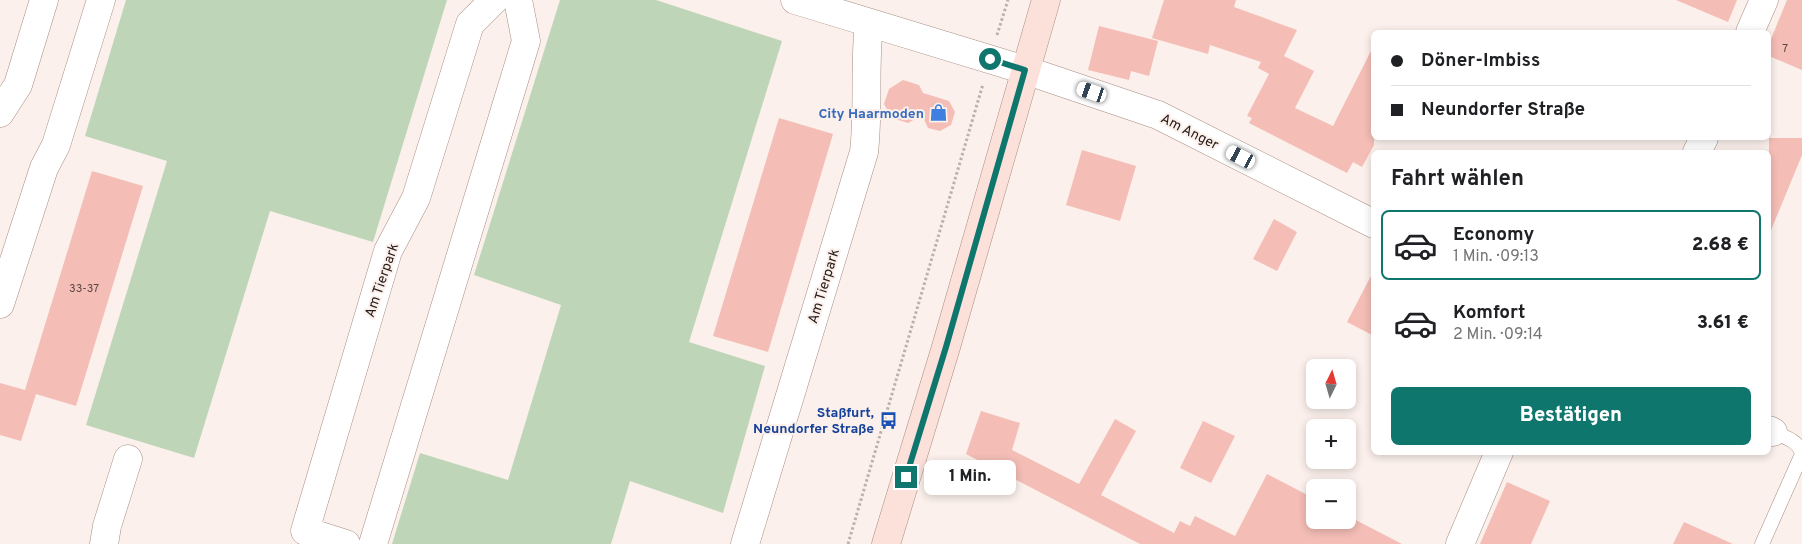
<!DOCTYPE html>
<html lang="de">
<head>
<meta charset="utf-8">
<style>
	:root { --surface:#fff; --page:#f2f2f2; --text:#202124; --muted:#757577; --line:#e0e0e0; --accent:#0f766e }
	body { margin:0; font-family:Overpass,sans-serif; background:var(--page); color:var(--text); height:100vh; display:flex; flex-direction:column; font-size:19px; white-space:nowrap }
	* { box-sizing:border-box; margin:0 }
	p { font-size:16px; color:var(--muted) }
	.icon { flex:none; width:28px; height:28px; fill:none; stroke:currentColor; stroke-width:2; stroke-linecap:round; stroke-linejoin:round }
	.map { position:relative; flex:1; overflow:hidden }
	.sheet { position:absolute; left:1371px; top:150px; width:400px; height:305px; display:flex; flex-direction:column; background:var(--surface); border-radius:8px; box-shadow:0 2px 8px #0003 }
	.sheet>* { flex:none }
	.guide { position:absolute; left:1371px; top:30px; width:400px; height:110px; border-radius:8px; box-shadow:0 2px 8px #0003; display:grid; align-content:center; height:110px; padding:0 20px; background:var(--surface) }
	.needle { width:32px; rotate:5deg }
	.controls { position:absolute; left:1306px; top:359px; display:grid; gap:10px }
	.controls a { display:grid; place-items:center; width:50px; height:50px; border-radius:8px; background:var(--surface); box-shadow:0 2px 8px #0003; font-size:25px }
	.end { position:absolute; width:22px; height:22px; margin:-11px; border:6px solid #0f766e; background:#fff; box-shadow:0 0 0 2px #fff }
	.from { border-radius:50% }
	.bubble { position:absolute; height:35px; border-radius:8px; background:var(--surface); box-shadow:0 2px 8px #0003; font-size:16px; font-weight:800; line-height:35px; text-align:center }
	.car { position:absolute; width:15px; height:30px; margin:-15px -8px; border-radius:6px; box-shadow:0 0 4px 1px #0007; background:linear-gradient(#fff 24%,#345 0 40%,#fff 0 76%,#345 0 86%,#fff 0) }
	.guide b { display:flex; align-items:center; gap:18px; height:48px; font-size:19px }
	.guide b+b { border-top:1px solid var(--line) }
	.guide i { width:12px; height:12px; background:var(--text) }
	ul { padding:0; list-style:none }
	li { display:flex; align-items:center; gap:15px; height:70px; margin:0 10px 8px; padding:0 10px; border:2px solid transparent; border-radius:8px }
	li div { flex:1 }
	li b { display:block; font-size:19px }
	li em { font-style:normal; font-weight:800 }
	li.on { border-color:var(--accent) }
	li>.icon { width:45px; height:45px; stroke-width:1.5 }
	h2 { padding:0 20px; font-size:22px; line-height:60px }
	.primary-button { display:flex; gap:10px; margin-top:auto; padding:10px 20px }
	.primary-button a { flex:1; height:58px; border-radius:8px; background:var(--accent); color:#fff; font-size:20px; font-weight:800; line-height:58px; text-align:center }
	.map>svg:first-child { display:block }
	.green { fill:#bed6b7 }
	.building { fill:#f4bdb6 }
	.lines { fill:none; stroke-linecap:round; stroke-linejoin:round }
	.lane-casing { stroke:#a78d82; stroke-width:15 }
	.street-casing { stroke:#a78d82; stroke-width:29 }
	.secondary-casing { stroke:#a78d82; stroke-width:29 }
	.path { stroke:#bbb0ab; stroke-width:3; stroke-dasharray:2.5 2.5; stroke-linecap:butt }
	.lane { stroke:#fff; stroke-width:14 }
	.street { stroke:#fff; stroke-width:28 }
	.secondary { stroke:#fce0da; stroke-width:28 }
	.route { stroke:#0f766e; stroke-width:6 }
	.labels { text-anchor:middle; stroke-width:4; stroke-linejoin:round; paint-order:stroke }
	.number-label { font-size:11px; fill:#5a4440 }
	.shop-label { font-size:14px; font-weight:bold; fill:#366cbe; stroke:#fbf0eb; text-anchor:end }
	.street-label { font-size:14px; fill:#261c18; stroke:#fbf0eb }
	.transit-label { font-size:14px; font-weight:bold; fill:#164399; stroke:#fbf0eb; text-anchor:end }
</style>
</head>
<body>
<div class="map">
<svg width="1802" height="544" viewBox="0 0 1802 544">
	<rect width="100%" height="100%" fill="#fbf0eb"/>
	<!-- green -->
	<path class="green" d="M 126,0 L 447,0 L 373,242 L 270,211 L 194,458 L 86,425 L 167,161 L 85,136 Z
		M 560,0 L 656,0 L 782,41 L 689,342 L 765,366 L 723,513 L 630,481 L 611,544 L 392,544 L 420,453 L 508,480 L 561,305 L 474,275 Z"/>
	<!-- building -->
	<path class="building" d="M 1164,0 L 1236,0 L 1234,7 L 1297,30 L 1284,56 L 1314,71 L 1295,108 L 1333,126 L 1374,45 L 1374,145 L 1362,167 L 1353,162 L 1347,173 L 1249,123 L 1252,118 L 1247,116 L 1269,74 L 1258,68 L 1261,62 L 1210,45 L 1208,54 L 1152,38 Z
		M 1676,0 L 1737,0 L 1728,22 Z
		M 1787,0 L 1802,0 L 1802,70 L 1769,56 L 1769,44 Z
		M 1099,26 L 1158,41 L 1149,76 L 1131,71 L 1129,80 L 1088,70 Z
		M 903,80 L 919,85 L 923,93 L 949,101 L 955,112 L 951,125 L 940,131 L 928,128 L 922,115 L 908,123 L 892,118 L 884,104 L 889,89 Z
		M 779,118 L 833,134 L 768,352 L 713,336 Z
		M 1769,138 L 1802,138 L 1802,155 L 1769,235 Z
		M 1082,150 L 1136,166 L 1120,221 L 1066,205 Z
		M 92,171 L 143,186 L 76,406 L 36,394 L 21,441 L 0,435 L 0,383 L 25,390 Z
		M 1274,219 L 1297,232 L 1277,271 L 1253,259 Z
		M 1374,270 L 1374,336 L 1347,322 Z
		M 981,411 L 1020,423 L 1012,450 L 1079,484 L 1115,419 L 1136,431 L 1101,495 L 1174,533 L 1180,521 L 1190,526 L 1195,516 L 1235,536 L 1267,474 L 1315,499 L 1315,520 L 1348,520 L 1348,516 L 1402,544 L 1140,544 L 966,454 Z
		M 1203,421 L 1235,436 L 1211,483 L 1180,468 Z
		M 1507,482 L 1550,501 L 1531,544 L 1480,544 Z
		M 1684,522 L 1733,544 L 1673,544 Z"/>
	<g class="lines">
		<defs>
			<path id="lane" d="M 1762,544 L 1802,454 C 1799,441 1785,437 1773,432"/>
			<path id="street" d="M 795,0 L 1025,70 L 1158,115 L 1374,224
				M 1750,32 L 1764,0
				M 0,113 L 18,85 L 44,0
				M 1697,152 L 1704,138
				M 0,304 L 44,168 L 56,145 L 101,0
				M 1769,430 L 1773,432
				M 104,544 L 107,526 L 128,459
				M 346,544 L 305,531 L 388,251 L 416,198 L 470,24 L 494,0
				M 373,544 L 526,41 L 518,0
				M 745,544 L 864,152 C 869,109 864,66 869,23
				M 1460,544 L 1499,452"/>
			<path id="secondary" d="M 886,544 L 946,347 L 1046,0"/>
		</defs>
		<!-- lane casing -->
		<use href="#lane" class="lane-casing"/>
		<!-- street casing -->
		<use href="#street" class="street-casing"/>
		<!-- secondary casing -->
		<use href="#secondary" class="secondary-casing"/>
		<!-- path -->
		<path class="path" d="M 997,35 L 1008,0
			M 848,544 L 983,84"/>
		<!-- lane -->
		<use href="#lane" class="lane"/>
		<!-- street -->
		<use href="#street" class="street"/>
		<!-- secondary -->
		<use href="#secondary" class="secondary"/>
	</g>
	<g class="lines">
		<!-- route -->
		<path class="route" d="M 906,477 L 946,347 L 1025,70 L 990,59"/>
	</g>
	<!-- icons -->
	<defs>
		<symbol id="shop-bare" viewBox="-9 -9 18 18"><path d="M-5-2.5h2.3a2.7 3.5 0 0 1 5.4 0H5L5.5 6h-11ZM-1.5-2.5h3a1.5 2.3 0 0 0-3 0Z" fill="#3f7fe0" stroke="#fbf0eb" stroke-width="2.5" paint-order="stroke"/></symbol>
		<symbol id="bus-bare" viewBox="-9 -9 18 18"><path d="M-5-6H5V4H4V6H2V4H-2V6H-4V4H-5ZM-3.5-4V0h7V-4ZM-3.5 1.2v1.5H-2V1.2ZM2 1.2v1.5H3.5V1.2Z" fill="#1a4fb4" stroke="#fbf0eb" stroke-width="2.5" paint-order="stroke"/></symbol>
	</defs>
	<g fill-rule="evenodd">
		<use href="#shop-bare" x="926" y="100" width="25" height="25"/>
		<use href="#bus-bare" x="876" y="408" width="25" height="25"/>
	</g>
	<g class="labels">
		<!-- number labels -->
		<g class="number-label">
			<text x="1785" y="52">7</text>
			<text x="84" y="292">33-37</text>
		</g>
		<!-- shop labels -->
		<g class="shop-label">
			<text x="924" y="118">City Haarmoden</text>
		</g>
		<!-- street labels -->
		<g class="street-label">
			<text transform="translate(1190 131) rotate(27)" y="5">Am Anger</text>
			<text transform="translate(381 280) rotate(-71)" y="5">Am Tierpark</text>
			<text transform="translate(823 286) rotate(-73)" y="5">Am Tierpark</text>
		</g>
		<!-- transit labels -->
		<g class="transit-label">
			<text x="874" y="417">Staßfurt,<tspan x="874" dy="16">Neundorfer Straße</tspan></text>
		</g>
	</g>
</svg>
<div class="controls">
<a><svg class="needle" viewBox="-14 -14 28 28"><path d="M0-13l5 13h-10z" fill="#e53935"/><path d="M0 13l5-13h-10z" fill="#757577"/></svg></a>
<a>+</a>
<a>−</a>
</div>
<i class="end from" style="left:990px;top:59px"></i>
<i class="end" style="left:906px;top:477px"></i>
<div class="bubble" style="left:924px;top:460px;width:92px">1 Min.</div>
<i class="car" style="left:1092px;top:92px;rotate:289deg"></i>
<i class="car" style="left:1241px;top:157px;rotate:297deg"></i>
<div class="guide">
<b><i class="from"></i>Döner-Imbiss</b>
<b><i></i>Neundorfer Straße</b>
</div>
<section class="sheet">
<h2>Fahrt wählen</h2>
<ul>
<li class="on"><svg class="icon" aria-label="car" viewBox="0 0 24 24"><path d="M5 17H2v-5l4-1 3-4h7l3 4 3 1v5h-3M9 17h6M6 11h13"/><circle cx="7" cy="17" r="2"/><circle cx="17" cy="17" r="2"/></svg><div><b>Economy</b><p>1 Min. · 09:13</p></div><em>2.68 €</em></li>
<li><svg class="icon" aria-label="car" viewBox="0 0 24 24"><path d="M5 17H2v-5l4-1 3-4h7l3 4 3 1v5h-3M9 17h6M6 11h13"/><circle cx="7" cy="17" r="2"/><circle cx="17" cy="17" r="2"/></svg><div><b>Komfort</b><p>2 Min. · 09:14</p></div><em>3.61 €</em></li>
</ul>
<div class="primary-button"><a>Bestätigen</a></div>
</section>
</div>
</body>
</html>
